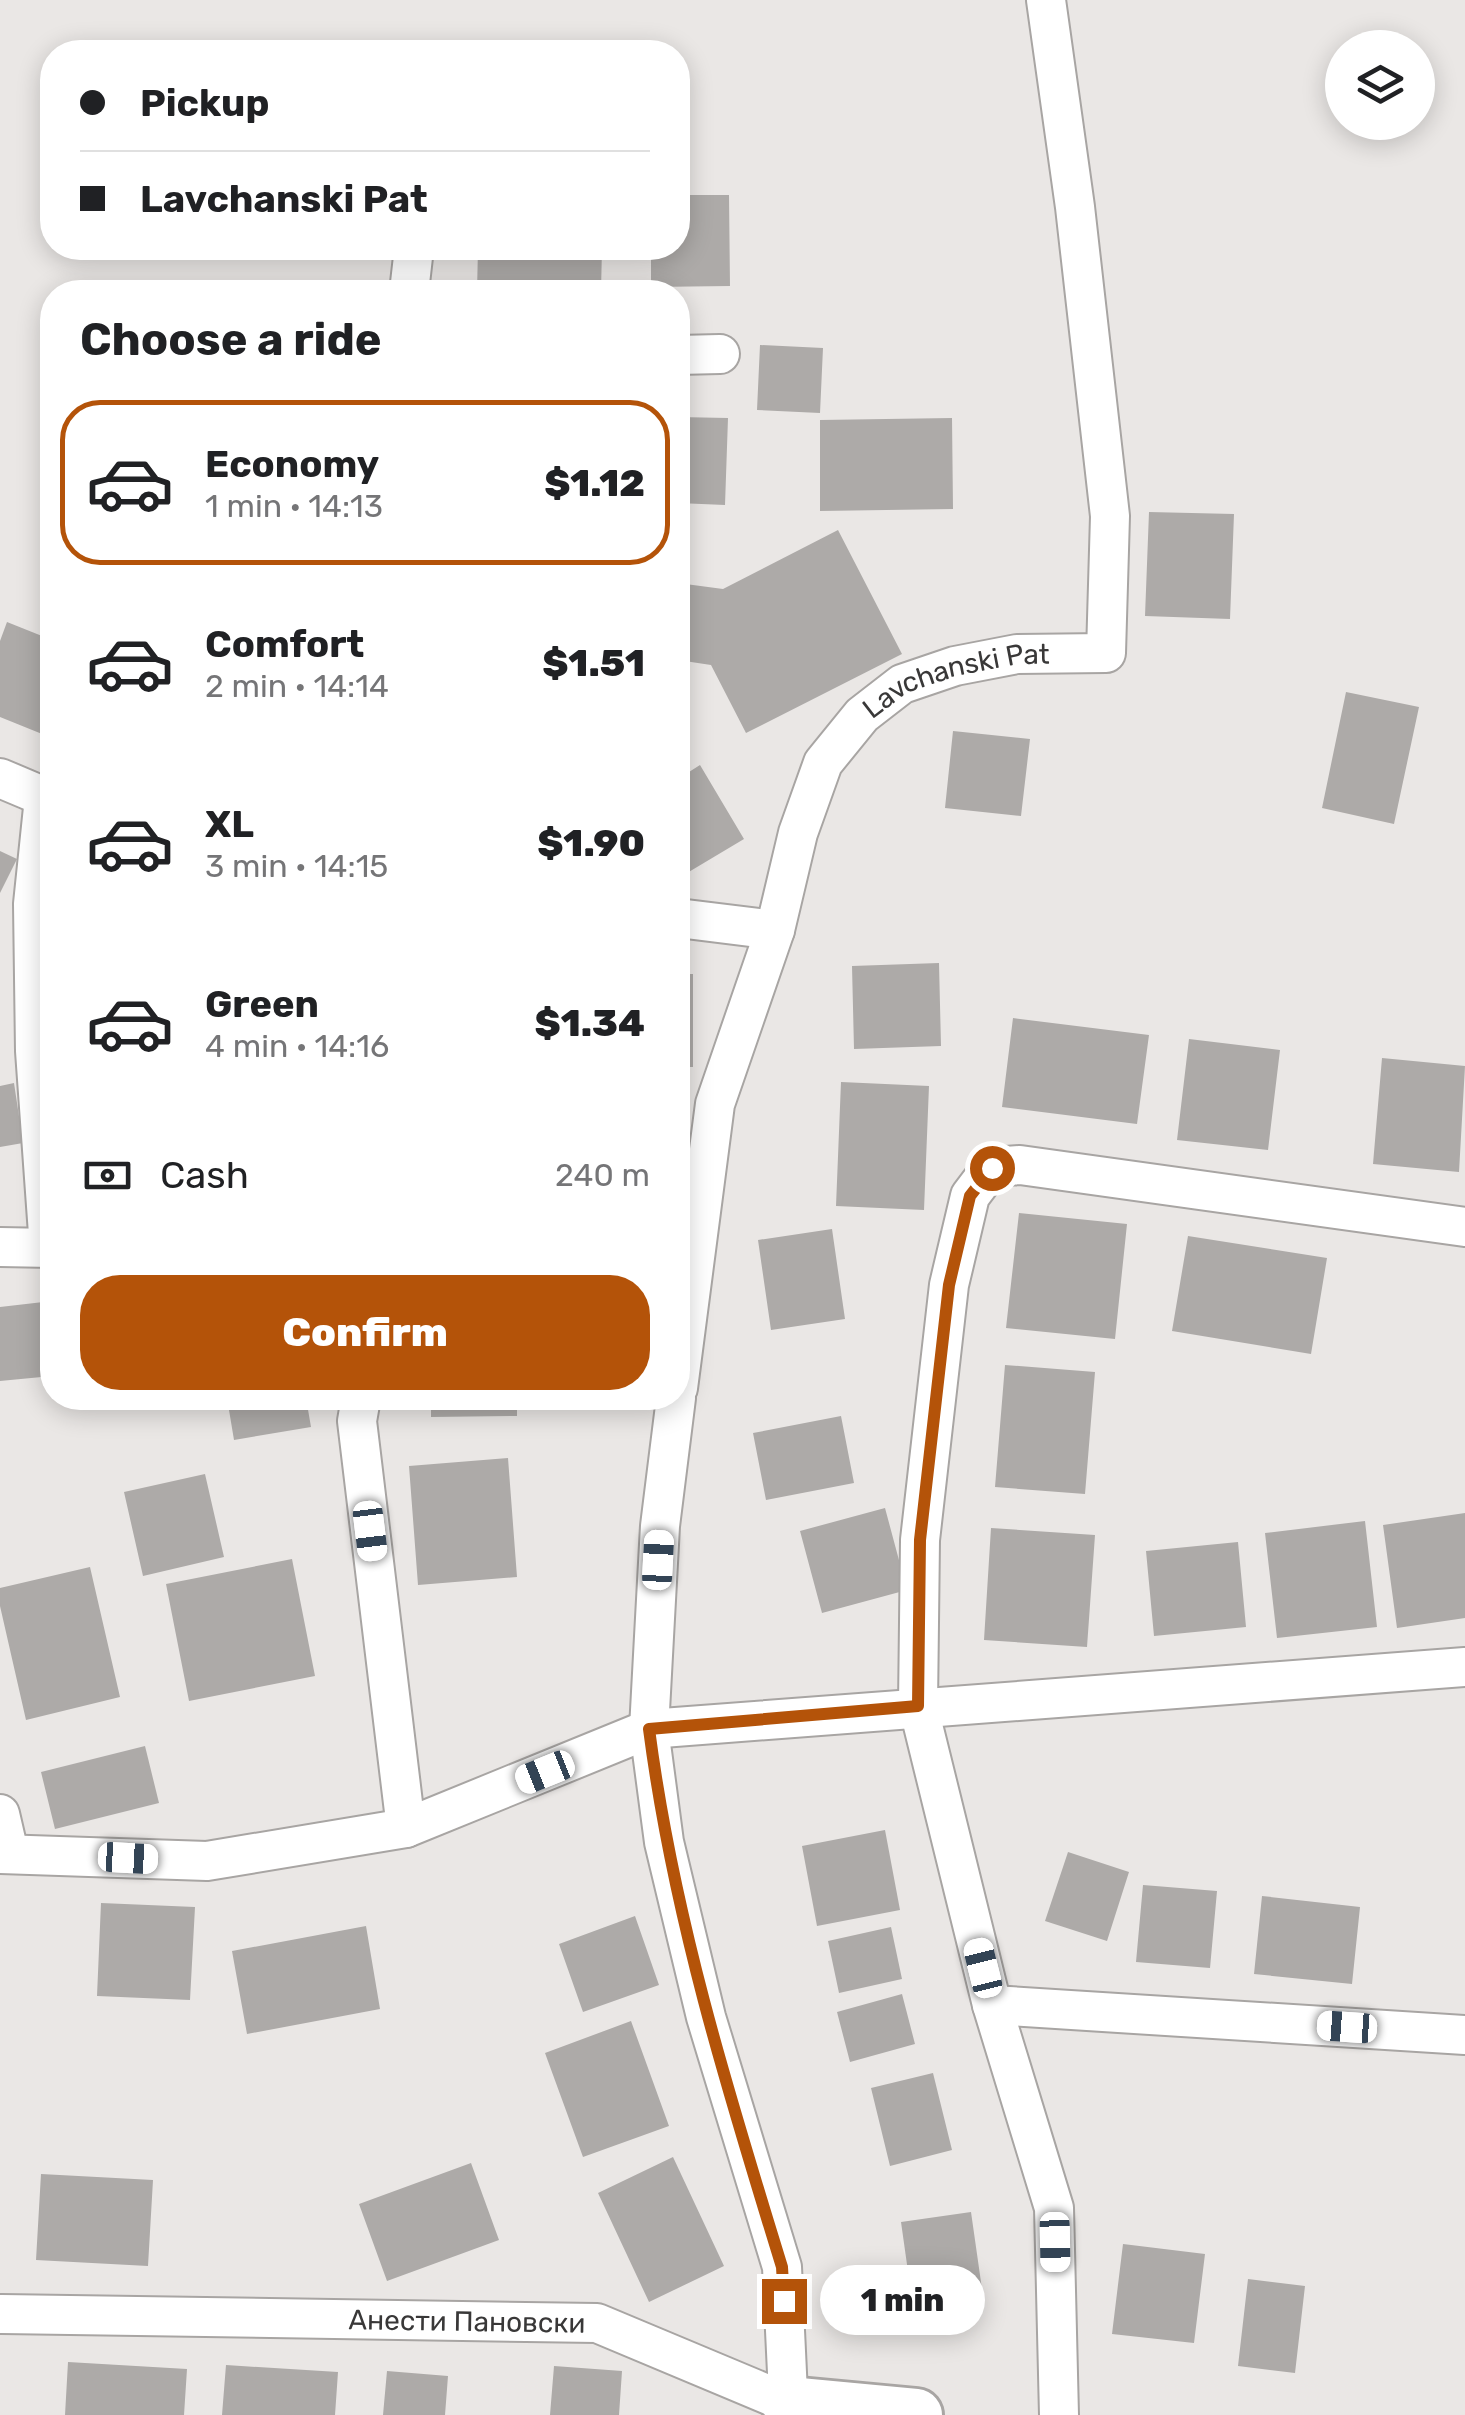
<!DOCTYPE html>
<html lang="en">
<head>
<meta charset="utf-8">
<style>
	:root { --surface:#fff; --page:#f2f2f2; --text:#202124; --muted:#757577; --line:#e0e0e0; --accent:#b45309 }
	body { margin:0; font-family:Rubik,sans-serif; background:var(--page); color:var(--text); height:100vh; display:flex; flex-direction:column; font-size:38px; white-space:nowrap }
	* { box-sizing:border-box; margin:0 }
	p { font-size:32px; color:var(--muted) }
	.icon { flex:none; width:55px; height:55px; fill:none; stroke:currentColor; stroke-width:2; stroke-linecap:round; stroke-linejoin:round }
	.map { position:relative; flex:1; overflow:hidden }
	.sheet { position:absolute; left:40px; top:280px; width:650px; height:1130px; display:flex; flex-direction:column; background:var(--surface); border-radius:40px; box-shadow:0 5px 25px #0003 }
	.sheet>* { flex:none }
	.top-card { position:absolute; left:40px; top:40px; width:650px; height:220px; border-radius:40px; box-shadow:0 5px 25px #0003; display:grid; align-content:center; height:220px; padding:0 40px; background:var(--surface) }
	.buttons { position:absolute; left:1325px; top:30px; display:grid; gap:20px }
	.buttons a { display:grid; place-items:center; width:110px; height:110px; border-radius:50%; background:var(--surface); box-shadow:0 5px 25px #0003; font-size:50px }
	.end { position:absolute; width:45px; height:45px; margin:-22px; border:12px solid #b45309; background:#fff; box-shadow:0 0 0 5px #fff }
	.from { border-radius:50% }
	.bubble { position:absolute; height:70px; border-radius:35px; background:var(--surface); box-shadow:0 5px 25px #0003; font-size:32px; font-weight:800; line-height:70px; text-align:center }
	.car { position:absolute; width:30px; height:60px; margin:-30px -15px; border-radius:12px; box-shadow:0 0 8px 2px #0007; background:linear-gradient(#fff 24%,#345 0 40%,#fff 0 76%,#345 0 86%,#fff 0) }
	.top-card b { display:flex; align-items:center; gap:35px; height:95px; font-size:38px }
	.top-card b+b { border-top:2px solid var(--line) }
	.top-card i { width:25px; height:25px; background:var(--text) }
	ul { padding:0; list-style:none }
	li { display:flex; align-items:center; gap:30px; height:165px; margin:0 20px 15px; padding:0 20px; border:5px solid transparent; border-radius:40px }
	li div { flex:1 }
	li b { display:block; font-size:38px }
	li em { font-style:normal; font-weight:800 }
	li.selected { border-color:var(--accent) }
	li>.icon { width:90px; height:90px; stroke-width:1.5 }
	h2 { padding:0 40px; font-size:45px; line-height:120px }
	.pay { display:flex; align-items:center; gap:25px; height:110px; padding:0 40px; font-size:38px }
	.pay p { margin-inline-start:auto }
	.cta { display:flex; gap:20px; margin-top:auto; padding:20px 40px }
	.cta a { flex:1; height:115px; border-radius:40px; background:var(--accent); color:#fff; font-size:40px; font-weight:800; line-height:115px; text-align:center }
	.map>svg:first-child { display:block }
	.building { fill:#adaaa8 }
	.lines { fill:none; stroke-linecap:round; stroke-linejoin:round }
	.street-casing { stroke:#a8a5a3; stroke-width:42 }
	.secondary-casing { stroke:#a8a5a3; stroke-width:58 }
	.street { stroke:#fff; stroke-width:38 }
	.secondary { stroke:#fff; stroke-width:52 }
	.route { stroke:#b45309; stroke-width:12 }
	.labels { text-anchor:middle; stroke-width:8; stroke-linejoin:round; paint-order:stroke }
	.street-label { font-size:28px; fill:#393838; stroke:#eae7e5 }
</style>
</head>
<body>
<div class="map">
<svg width="1465" height="2415" viewBox="0 0 1465 2415">
	<rect width="100%" height="100%" fill="#eae7e5"/>
	<!-- building -->
	<path class="building" d="M 678,195 L 729,195 L 730,286 L 651,287 L 651,248 L 678,248 Z
		M 478,248 L 602,248 L 601,292 L 477,292 Z
		M 760,345 L 823,348 L 820,413 L 757,410 Z
		M 678,417 L 728,418 L 725,505 L 678,503 Z
		M 952,418 L 953,509 L 820,511 L 820,420 Z
		M 1149,512 L 1234,514 L 1230,619 L 1145,616 Z
		M 838,530 L 902,654 L 746,733 L 711,665 L 678,660 L 678,583 L 723,589 Z
		M 7,622 L 52,640 L 52,738 L 0,717 L 0,641 Z
		M 1346,692 L 1419,707 L 1394,824 L 1322,808 Z
		M 953,731 L 1030,739 L 1021,816 L 945,808 Z
		M 700,765 L 744,839 L 682,876 L 678,868 L 678,779 Z
		M 0,851 L 17,859 L 0,893 Z
		M 939,963 L 941,1046 L 854,1049 L 852,966 Z
		M 678,974 L 693,974 L 693,1067 L 678,1067 Z
		M 1013,1018 L 1149,1035 L 1137,1124 L 1002,1107 Z
		M 1189,1039 L 1280,1050 L 1268,1150 L 1177,1140 Z
		M 1382,1058 L 1465,1066 L 1459,1172 L 1373,1164 Z
		M 841,1082 L 929,1086 L 924,1210 L 836,1206 Z
		M 14,1083 L 23,1143 L 0,1147 L 0,1086 Z
		M 1019,1213 L 1127,1224 L 1115,1339 L 1006,1328 Z
		M 832,1229 L 845,1319 L 771,1330 L 758,1240 Z
		M 1188,1236 L 1327,1258 L 1311,1354 L 1172,1331 Z
		M 52,1301 L 52,1376 L 0,1381 L 0,1307 Z
		M 1005,1365 L 1095,1372 L 1085,1494 L 995,1487 Z
		M 227,1398 L 306,1398 L 311,1427 L 234,1440 Z
		M 431,1398 L 517,1398 L 517,1416 L 431,1417 Z
		M 841,1416 L 854,1483 L 766,1500 L 753,1433 Z
		M 508,1458 L 517,1577 L 418,1585 L 409,1466 Z
		M 205,1474 L 224,1557 L 143,1576 L 124,1492 Z
		M 885,1508 L 907,1590 L 822,1613 L 800,1531 Z
		M 1465,1513 L 1465,1618 L 1397,1628 L 1383,1525 Z
		M 1365,1521 L 1377,1627 L 1277,1638 L 1265,1533 Z
		M 991,1528 L 1095,1535 L 1087,1647 L 984,1640 Z
		M 1238,1542 L 1246,1627 L 1154,1636 L 1146,1551 Z
		M 292,1559 L 315,1676 L 189,1701 L 166,1584 Z
		M 90,1567 L 120,1697 L 26,1720 L 0,1606 L 0,1588 Z
		M 145,1746 L 159,1803 L 55,1829 L 41,1772 Z
		M 885,1830 L 900,1910 L 817,1926 L 802,1846 Z
		M 1068,1852 L 1129,1872 L 1107,1941 L 1045,1921 Z
		M 1143,1885 L 1217,1891 L 1210,1968 L 1136,1962 Z
		M 1262,1896 L 1360,1907 L 1352,1984 L 1254,1974 Z
		M 101,1903 L 195,1907 L 190,2000 L 97,1996 Z
		M 635,1916 L 659,1985 L 583,2012 L 559,1944 Z
		M 366,1926 L 380,2009 L 247,2034 L 232,1951 Z
		M 891,1927 L 902,1979 L 839,1993 L 828,1941 Z
		M 902,1994 L 915,2044 L 850,2062 L 837,2012 Z
		M 631,2021 L 669,2126 L 583,2157 L 545,2053 Z
		M 933,2073 L 952,2150 L 890,2166 L 871,2088 Z
		M 673,2157 L 724,2266 L 649,2302 L 598,2193 Z
		M 471,2163 L 499,2240 L 387,2281 L 359,2204 Z
		M 41,2174 L 153,2180 L 148,2266 L 36,2260 Z
		M 971,2212 L 984,2303 L 914,2314 L 901,2222 Z
		M 1123,2244 L 1205,2254 L 1194,2343 L 1112,2334 Z
		M 1248,2279 L 1305,2286 L 1295,2373 L 1238,2366 Z
		M 68,2362 L 187,2369 L 184,2415 L 65,2415 Z
		M 226,2365 L 338,2372 L 335,2415 L 222,2415 Z
		M 554,2366 L 622,2371 L 619,2415 L 550,2415 Z
		M 387,2371 L 448,2376 L 445,2415 L 383,2415 Z"/>
	<g class="lines">
		<defs>
			<g id="street">
				<path d="M 409,292 L 414,248"/>
				<path d="M 678,355 L 720,354"/>
				<path d="M 0,778 L 52,800"/>
				<path d="M 44,798 L 33,904 L 35,1051 L 49,1248"/>
				<path d="M 678,918 L 775,930"/>
				<path d="M 0,1247 L 52,1248"/>
				<path id="s1" d="M 678,1388 L 715,1104 L 775,930 L 798,833 L 823,763 L 862,715 L 902,684 L 955,666 L 1017,654 L 1106,653 L 1110,516 L 1075,207 L 1046,0"/>
				<path d="M 361,1398 L 357,1421 L 406,1828"/>
				<path d="M 676,1398 L 660,1526 L 649,1729 L 664,1842 L 706,2017 L 782,2267 L 789,2415"/>
				<path d="M 0,1814 L 9,1853"/>
				<path d="M 0,1854 L 207,1861 L 406,1828 L 649,1729 L 1465,1667"/>
				<path d="M 992,2005 L 1465,2035"/>
				<path id="s2" d="M 2,2314 L 597,2323 L 788,2403"/>
				<path d="M 1059,2415 L 1054,2208 L 992,2005 L 918,1705 L 920,1540 L 949,1285 L 970,1196 L 992,1167 L 1020,1165 L 1465,1227"/>
			</g>
			<path id="secondary" d="M 788,2403 L 916,2415"/>
		</defs>
		<!-- street casing -->
		<use href="#street" class="street-casing"/>
		<!-- secondary casing -->
		<use href="#secondary" class="secondary-casing"/>
		<!-- street -->
		<use href="#street" class="street"/>
		<!-- secondary -->
		<use href="#secondary" class="secondary"/>
	</g>
	<g class="lines">
		<!-- route -->
		<path class="route" d="M 784,2301 L 782,2267 C 727,2089 673,1914 649,1729 L 918,1706 L 920,1540 L 949,1285 L 970,1196 L 992,1168"/>
	</g>
	<g class="labels">
		<!-- street labels -->
		<g class="street-label">
			<text dy="10" stroke="none"><textPath href="#s1" startOffset="810">Lavchanski Pat</textPath></text>
			<text dy="10" stroke="none"><textPath href="#s2" startOffset="465">Анести Пановски</textPath></text>
		</g>
	</g>
</svg>
<div class="buttons">
<a><svg class="icon" aria-label="layers" viewBox="0 0 24 24"><path d="M12 4l9 5-9 5-9-5zM3 14l9 5 9-5"/></svg></a>
</div>
<i class="end from" style="left:992px;top:1168px"></i>
<i class="end" style="left:784px;top:2301px"></i>
<div class="bubble" style="left:820px;top:2265px;width:165px">1 min</div>
<i class="car" style="left:370px;top:1531px;rotate:173deg"></i>
<i class="car" style="left:658px;top:1560px;rotate:3deg"></i>
<i class="car" style="left:545px;top:1772px;rotate:248deg"></i>
<i class="car" style="left:128px;top:1858px;rotate:93deg"></i>
<i class="car" style="left:983px;top:1968px;rotate:346deg"></i>
<i class="car" style="left:1347px;top:2027px;rotate:274deg"></i>
<i class="car" style="left:1055px;top:2242px;rotate:179deg"></i>
<div class="top-card">
<b><i class="from"></i>Pickup</b>
<b><i></i>Lavchanski Pat</b>
</div>
<section class="sheet">
<h2>Choose a ride</h2>
<ul>
<li class="selected"><svg class="icon" aria-label="car" viewBox="0 0 24 24"><path d="M5 17H2v-5l4-1 3-4h7l3 4 3 1v5h-3M9 17h6M6 11h13"/><circle cx="7" cy="17" r="2"/><circle cx="17" cy="17" r="2"/></svg><div><b>Economy</b><p>1 min · 14:13</p></div><em>$1.12</em></li>
<li><svg class="icon" aria-label="car" viewBox="0 0 24 24"><path d="M5 17H2v-5l4-1 3-4h7l3 4 3 1v5h-3M9 17h6M6 11h13"/><circle cx="7" cy="17" r="2"/><circle cx="17" cy="17" r="2"/></svg><div><b>Comfort</b><p>2 min · 14:14</p></div><em>$1.51</em></li>
<li><svg class="icon" aria-label="car" viewBox="0 0 24 24"><path d="M5 17H2v-5l4-1 3-4h7l3 4 3 1v5h-3M9 17h6M6 11h13"/><circle cx="7" cy="17" r="2"/><circle cx="17" cy="17" r="2"/></svg><div><b>XL</b><p>3 min · 14:15</p></div><em>$1.90</em></li>
<li><svg class="icon" aria-label="car" viewBox="0 0 24 24"><path d="M5 17H2v-5l4-1 3-4h7l3 4 3 1v5h-3M9 17h6M6 11h13"/><circle cx="7" cy="17" r="2"/><circle cx="17" cy="17" r="2"/></svg><div><b>Green</b><p>4 min · 14:16</p></div><em>$1.34</em></li>
</ul>
<div class="pay"><svg class="icon" aria-label="cash" viewBox="0 0 24 24"><path d="M3 7h18v10H3z"/><circle cx="12" cy="12" r="2"/></svg>Cash<p>240 m</p></div>
<div class="cta"><a>Confirm</a></div>
</section>
</div>
</body>
</html>
